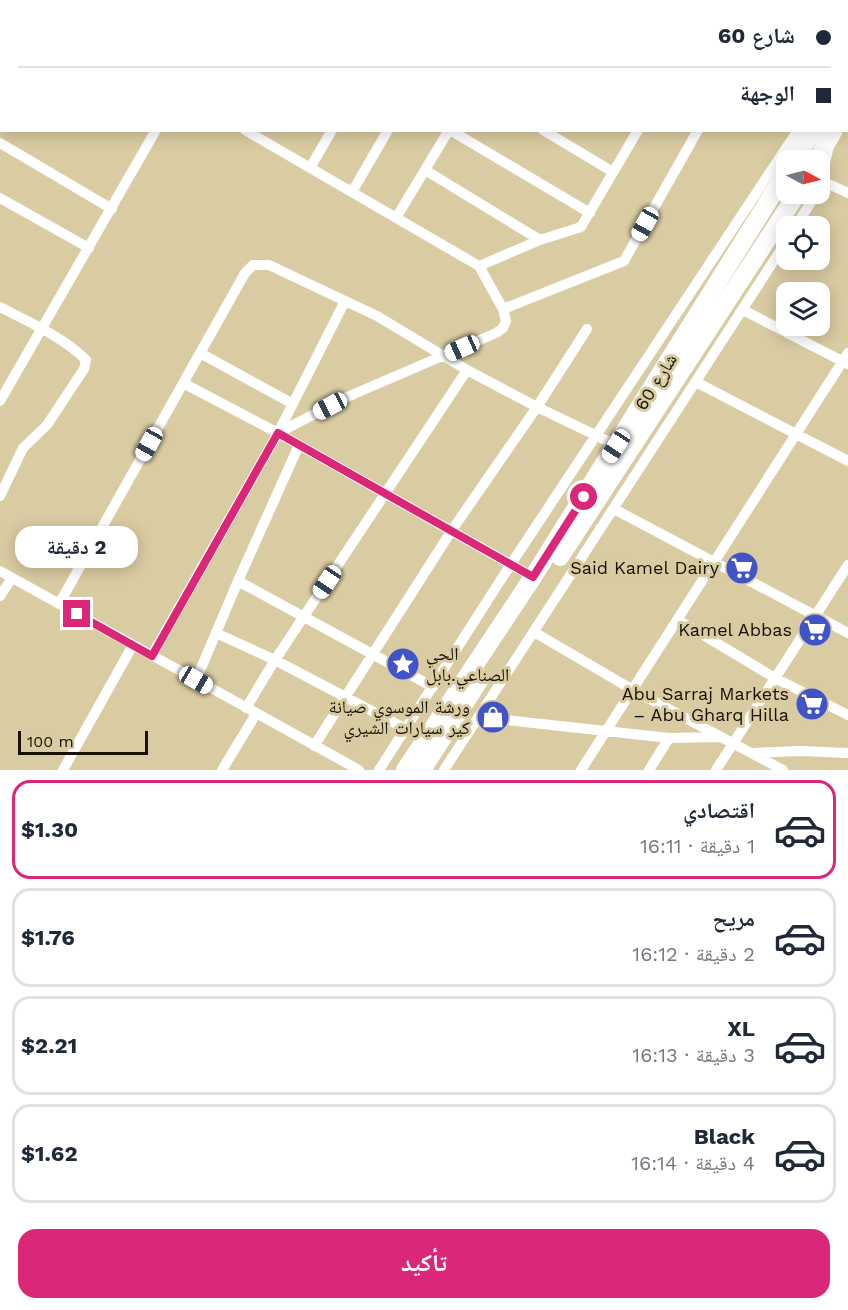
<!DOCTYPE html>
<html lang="ar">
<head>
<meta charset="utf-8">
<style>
	:root { --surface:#fff; --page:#f2f2f3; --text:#1f2937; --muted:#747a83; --line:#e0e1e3; --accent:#db2777 }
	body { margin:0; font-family:"Work Sans","Noto Naskh Arabic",sans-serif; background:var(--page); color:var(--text); direction:rtl; height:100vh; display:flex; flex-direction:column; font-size:22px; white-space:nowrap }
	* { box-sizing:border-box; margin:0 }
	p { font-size:20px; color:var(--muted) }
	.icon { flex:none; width:33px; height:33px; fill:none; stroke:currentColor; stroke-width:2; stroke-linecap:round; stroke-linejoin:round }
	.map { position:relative; height:770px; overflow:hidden; direction:ltr }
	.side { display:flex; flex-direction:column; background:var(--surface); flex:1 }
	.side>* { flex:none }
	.guide { position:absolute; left:0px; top:0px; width:849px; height:132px; box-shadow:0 3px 15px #0003; direction:rtl; display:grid; align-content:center; height:132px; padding:0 18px; background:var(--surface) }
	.needle { width:39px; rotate:97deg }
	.controls { position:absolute; left:776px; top:150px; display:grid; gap:12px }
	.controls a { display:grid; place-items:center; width:54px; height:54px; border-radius:12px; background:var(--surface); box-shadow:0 3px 15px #0003; font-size:30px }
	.scale { position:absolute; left:18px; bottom:15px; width:130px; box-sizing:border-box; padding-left:6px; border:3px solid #171204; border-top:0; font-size:16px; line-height:21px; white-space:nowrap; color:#171204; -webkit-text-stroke:4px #d9cba2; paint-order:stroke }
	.end { position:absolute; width:27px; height:27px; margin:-14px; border:8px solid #db2777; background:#fff; box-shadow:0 0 0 3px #fff }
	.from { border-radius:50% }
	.bubble { position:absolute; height:42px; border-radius:18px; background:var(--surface); box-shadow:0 3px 15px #0003; font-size:20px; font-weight:700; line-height:42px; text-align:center; direction:rtl }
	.car { position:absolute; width:18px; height:36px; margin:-18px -9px; border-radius:8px; box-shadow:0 0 4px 2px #0007; background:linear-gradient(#fff 24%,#345 0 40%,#fff 0 76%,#345 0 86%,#fff 0) }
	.guide b { display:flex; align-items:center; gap:21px; height:57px; font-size:22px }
	.guide b+b { border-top:2px solid var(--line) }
	.guide i { width:15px; height:15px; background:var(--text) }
	ul { padding:10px 0 0; list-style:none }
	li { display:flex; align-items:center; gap:18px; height:99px; margin:0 12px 9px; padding:0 6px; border:3px solid var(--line); border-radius:18px }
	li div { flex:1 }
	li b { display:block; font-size:22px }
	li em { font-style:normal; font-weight:700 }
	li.active { border-color:var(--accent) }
	li>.icon { width:54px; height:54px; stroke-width:1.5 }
	.primary-button { display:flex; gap:12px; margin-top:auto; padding:12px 18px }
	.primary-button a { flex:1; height:69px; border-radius:18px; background:var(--accent); color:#fff; font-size:24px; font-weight:700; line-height:69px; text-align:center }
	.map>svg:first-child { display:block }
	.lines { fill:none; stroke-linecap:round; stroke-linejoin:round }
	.street { stroke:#fff; stroke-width:10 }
	.highway { stroke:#fff; stroke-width:18 }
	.route { stroke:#db2777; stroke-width:8 }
	.labels { text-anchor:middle; stroke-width:6; stroke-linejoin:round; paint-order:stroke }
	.street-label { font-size:18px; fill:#171204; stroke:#d9cba2 }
	.poi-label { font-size:18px; fill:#171204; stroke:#d9cba2; text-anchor:end }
</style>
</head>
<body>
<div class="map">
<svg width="848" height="770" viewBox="0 0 848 770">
	<rect width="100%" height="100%" fill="#d9cba2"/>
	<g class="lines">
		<!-- street -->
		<path class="street" d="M 37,0 L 40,2
			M 312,0 L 315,2
			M 634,0 L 636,2
			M 68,2 L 69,0
			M 230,2 L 231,0
			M 407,2 L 408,0
			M 465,2 L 465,0
			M 527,2 L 528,0
			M 574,2 L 575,0
			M 647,2 L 647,0
			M 725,2 L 726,0
			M 797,2 L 798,0
			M 0,35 L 2,36
			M 848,35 L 848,36
			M 0,84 L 2,84
			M 0,121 L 2,118
			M 450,130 L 590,213
			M 543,130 L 613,172
			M 0,143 L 112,209
			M 310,168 L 332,130
			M 425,170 L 540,240
			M 822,181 L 848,193
			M 819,188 L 828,150
			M 352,192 L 388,130
			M 0,198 L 89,248
			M 396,218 L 449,130
			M 796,226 L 816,194
			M 479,266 L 540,240 L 581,227 L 638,130
			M 0,307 C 27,321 65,338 86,360 L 84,369 L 47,425 L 23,448 L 0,496
			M 503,309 L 624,261 L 698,130
			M 743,310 L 848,364
			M 200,353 L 293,404
			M 696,382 L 848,461
			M 183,383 L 278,433 L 533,577
			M 0,401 L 156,130
			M 278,433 L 345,301
			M 614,509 L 848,633
			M 0,571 L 359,770
			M 238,581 L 433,687
			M 0,596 L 12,578
			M 59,604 L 245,273 L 253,265 L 269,265 L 377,316 L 467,370 L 537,407 L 616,445
			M 678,620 L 775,678 L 848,715
			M 534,632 L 633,690 L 783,770
			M 216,633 L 275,660 L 406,729
			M 152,655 L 278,433 L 347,397 L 496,333 L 503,328 L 506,321 L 503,309 L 479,266 L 245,130
			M 196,680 L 238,581 L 299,445
			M 246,708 L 275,660 L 467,370
			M 479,717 L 669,738 L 720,737
			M 314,746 L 452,530 L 537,407 L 587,329
			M 753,753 L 800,751 L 848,753
			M 63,770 L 133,645
			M 222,770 L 256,714
			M 379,770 L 511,564 L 798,130
			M 444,770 L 786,242
			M 581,770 L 848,353
			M 649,770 L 669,738
			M 716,770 L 848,565"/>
		<!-- highway -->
		<path class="highway" d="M 848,109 L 848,108
			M 794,160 L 814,130
			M 817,160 L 834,130
			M 560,557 L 797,194
			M 405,770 L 533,577 L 786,173
			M 422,770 L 481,678"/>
	</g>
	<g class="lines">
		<!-- route -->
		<path class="route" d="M 77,614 L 152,656 L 278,433 L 533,577 L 584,497"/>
	</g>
	<!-- icons -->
	<defs>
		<symbol id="supermarket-disc" viewBox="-11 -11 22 22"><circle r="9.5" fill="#4054c7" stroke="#d9cba2"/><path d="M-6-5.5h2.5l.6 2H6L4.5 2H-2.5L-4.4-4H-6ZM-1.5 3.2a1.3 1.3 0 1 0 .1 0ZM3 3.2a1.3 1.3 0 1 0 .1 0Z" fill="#fff"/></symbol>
		<symbol id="sight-disc" viewBox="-11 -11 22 22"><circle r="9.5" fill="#4054c7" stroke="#d9cba2"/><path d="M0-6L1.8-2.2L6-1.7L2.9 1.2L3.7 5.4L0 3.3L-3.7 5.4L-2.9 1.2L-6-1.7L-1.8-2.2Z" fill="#fff"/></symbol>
		<symbol id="shop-disc" viewBox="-11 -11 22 22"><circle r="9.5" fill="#4054c7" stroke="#d9cba2"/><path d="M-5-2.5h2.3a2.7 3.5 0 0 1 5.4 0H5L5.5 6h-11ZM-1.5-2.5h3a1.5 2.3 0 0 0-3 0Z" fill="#fff"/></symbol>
	</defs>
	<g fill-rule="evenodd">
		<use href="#supermarket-disc" x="723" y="549" width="38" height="38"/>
		<use href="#supermarket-disc" x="796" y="611" width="38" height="38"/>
		<use href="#sight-disc" x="384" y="645" width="38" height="38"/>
		<use href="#supermarket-disc" x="793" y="685" width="38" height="38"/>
		<use href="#shop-disc" x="474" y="698" width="38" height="38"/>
	</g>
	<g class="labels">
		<!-- street labels -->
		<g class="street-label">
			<text transform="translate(656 382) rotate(-58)" y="6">شارع 60</text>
		</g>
		<!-- poi labels -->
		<g class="poi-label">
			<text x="719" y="574">Said Kamel Dairy</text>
			<text x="792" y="636">Kamel Abbas</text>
			<text x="426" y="660" text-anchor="start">الحي<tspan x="426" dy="21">الصناعي.بابل</tspan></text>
			<text x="789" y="700">Abu Sarraj Markets<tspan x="789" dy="21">– Abu Gharq Hilla</tspan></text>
			<text x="470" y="713">ورشة الموسوي صيانة<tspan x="470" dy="21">كير سيارات الشيري</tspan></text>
		</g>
	</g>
</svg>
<div class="controls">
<a><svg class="needle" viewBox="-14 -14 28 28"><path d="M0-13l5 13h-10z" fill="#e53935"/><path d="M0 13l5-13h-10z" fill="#747a83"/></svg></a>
<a><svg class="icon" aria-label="locate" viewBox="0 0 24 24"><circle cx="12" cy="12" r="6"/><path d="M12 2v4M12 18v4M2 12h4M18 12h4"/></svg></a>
<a><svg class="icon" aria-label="layers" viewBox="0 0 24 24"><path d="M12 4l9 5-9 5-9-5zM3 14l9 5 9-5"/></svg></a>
</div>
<div class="scale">100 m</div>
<i class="end from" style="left:584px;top:497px"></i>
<i class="end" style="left:77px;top:614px"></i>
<div class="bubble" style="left:15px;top:526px;width:123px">2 دقيقة</div>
<i class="car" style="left:645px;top:224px;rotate:209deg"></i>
<i class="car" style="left:462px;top:348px;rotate:246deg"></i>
<i class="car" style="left:330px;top:406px;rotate:242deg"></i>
<i class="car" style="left:149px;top:444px;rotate:209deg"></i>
<i class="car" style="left:616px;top:446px;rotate:213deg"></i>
<i class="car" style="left:327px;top:582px;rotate:214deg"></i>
<i class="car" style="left:196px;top:680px;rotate:120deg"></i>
<div class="guide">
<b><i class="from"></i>شارع 60</b>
<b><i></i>الوجهة</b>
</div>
</div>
<section class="side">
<ul>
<li class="active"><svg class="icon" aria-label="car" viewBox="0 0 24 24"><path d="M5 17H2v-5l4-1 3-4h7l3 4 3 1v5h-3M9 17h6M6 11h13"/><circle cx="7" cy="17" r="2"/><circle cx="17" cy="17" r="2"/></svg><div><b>اقتصادي</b><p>1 دقيقة · 16:11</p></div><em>$1.30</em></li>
<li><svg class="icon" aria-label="car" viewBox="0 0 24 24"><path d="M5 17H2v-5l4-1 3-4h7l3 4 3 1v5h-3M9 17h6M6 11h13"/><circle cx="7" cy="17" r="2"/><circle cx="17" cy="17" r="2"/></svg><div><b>مريح</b><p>2 دقيقة · 16:12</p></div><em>$1.76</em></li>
<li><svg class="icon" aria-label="car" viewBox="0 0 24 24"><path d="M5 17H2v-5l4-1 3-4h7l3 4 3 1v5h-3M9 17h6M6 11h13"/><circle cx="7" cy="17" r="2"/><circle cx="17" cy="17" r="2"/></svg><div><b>XL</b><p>3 دقيقة · 16:13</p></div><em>$2.21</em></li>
<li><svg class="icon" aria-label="car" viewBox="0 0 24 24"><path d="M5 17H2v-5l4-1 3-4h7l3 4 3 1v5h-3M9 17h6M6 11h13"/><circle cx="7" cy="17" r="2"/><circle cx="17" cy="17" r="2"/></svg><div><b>Black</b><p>4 دقيقة · 16:14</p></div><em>$1.62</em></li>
</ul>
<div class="primary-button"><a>تأكيد</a></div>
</section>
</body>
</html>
